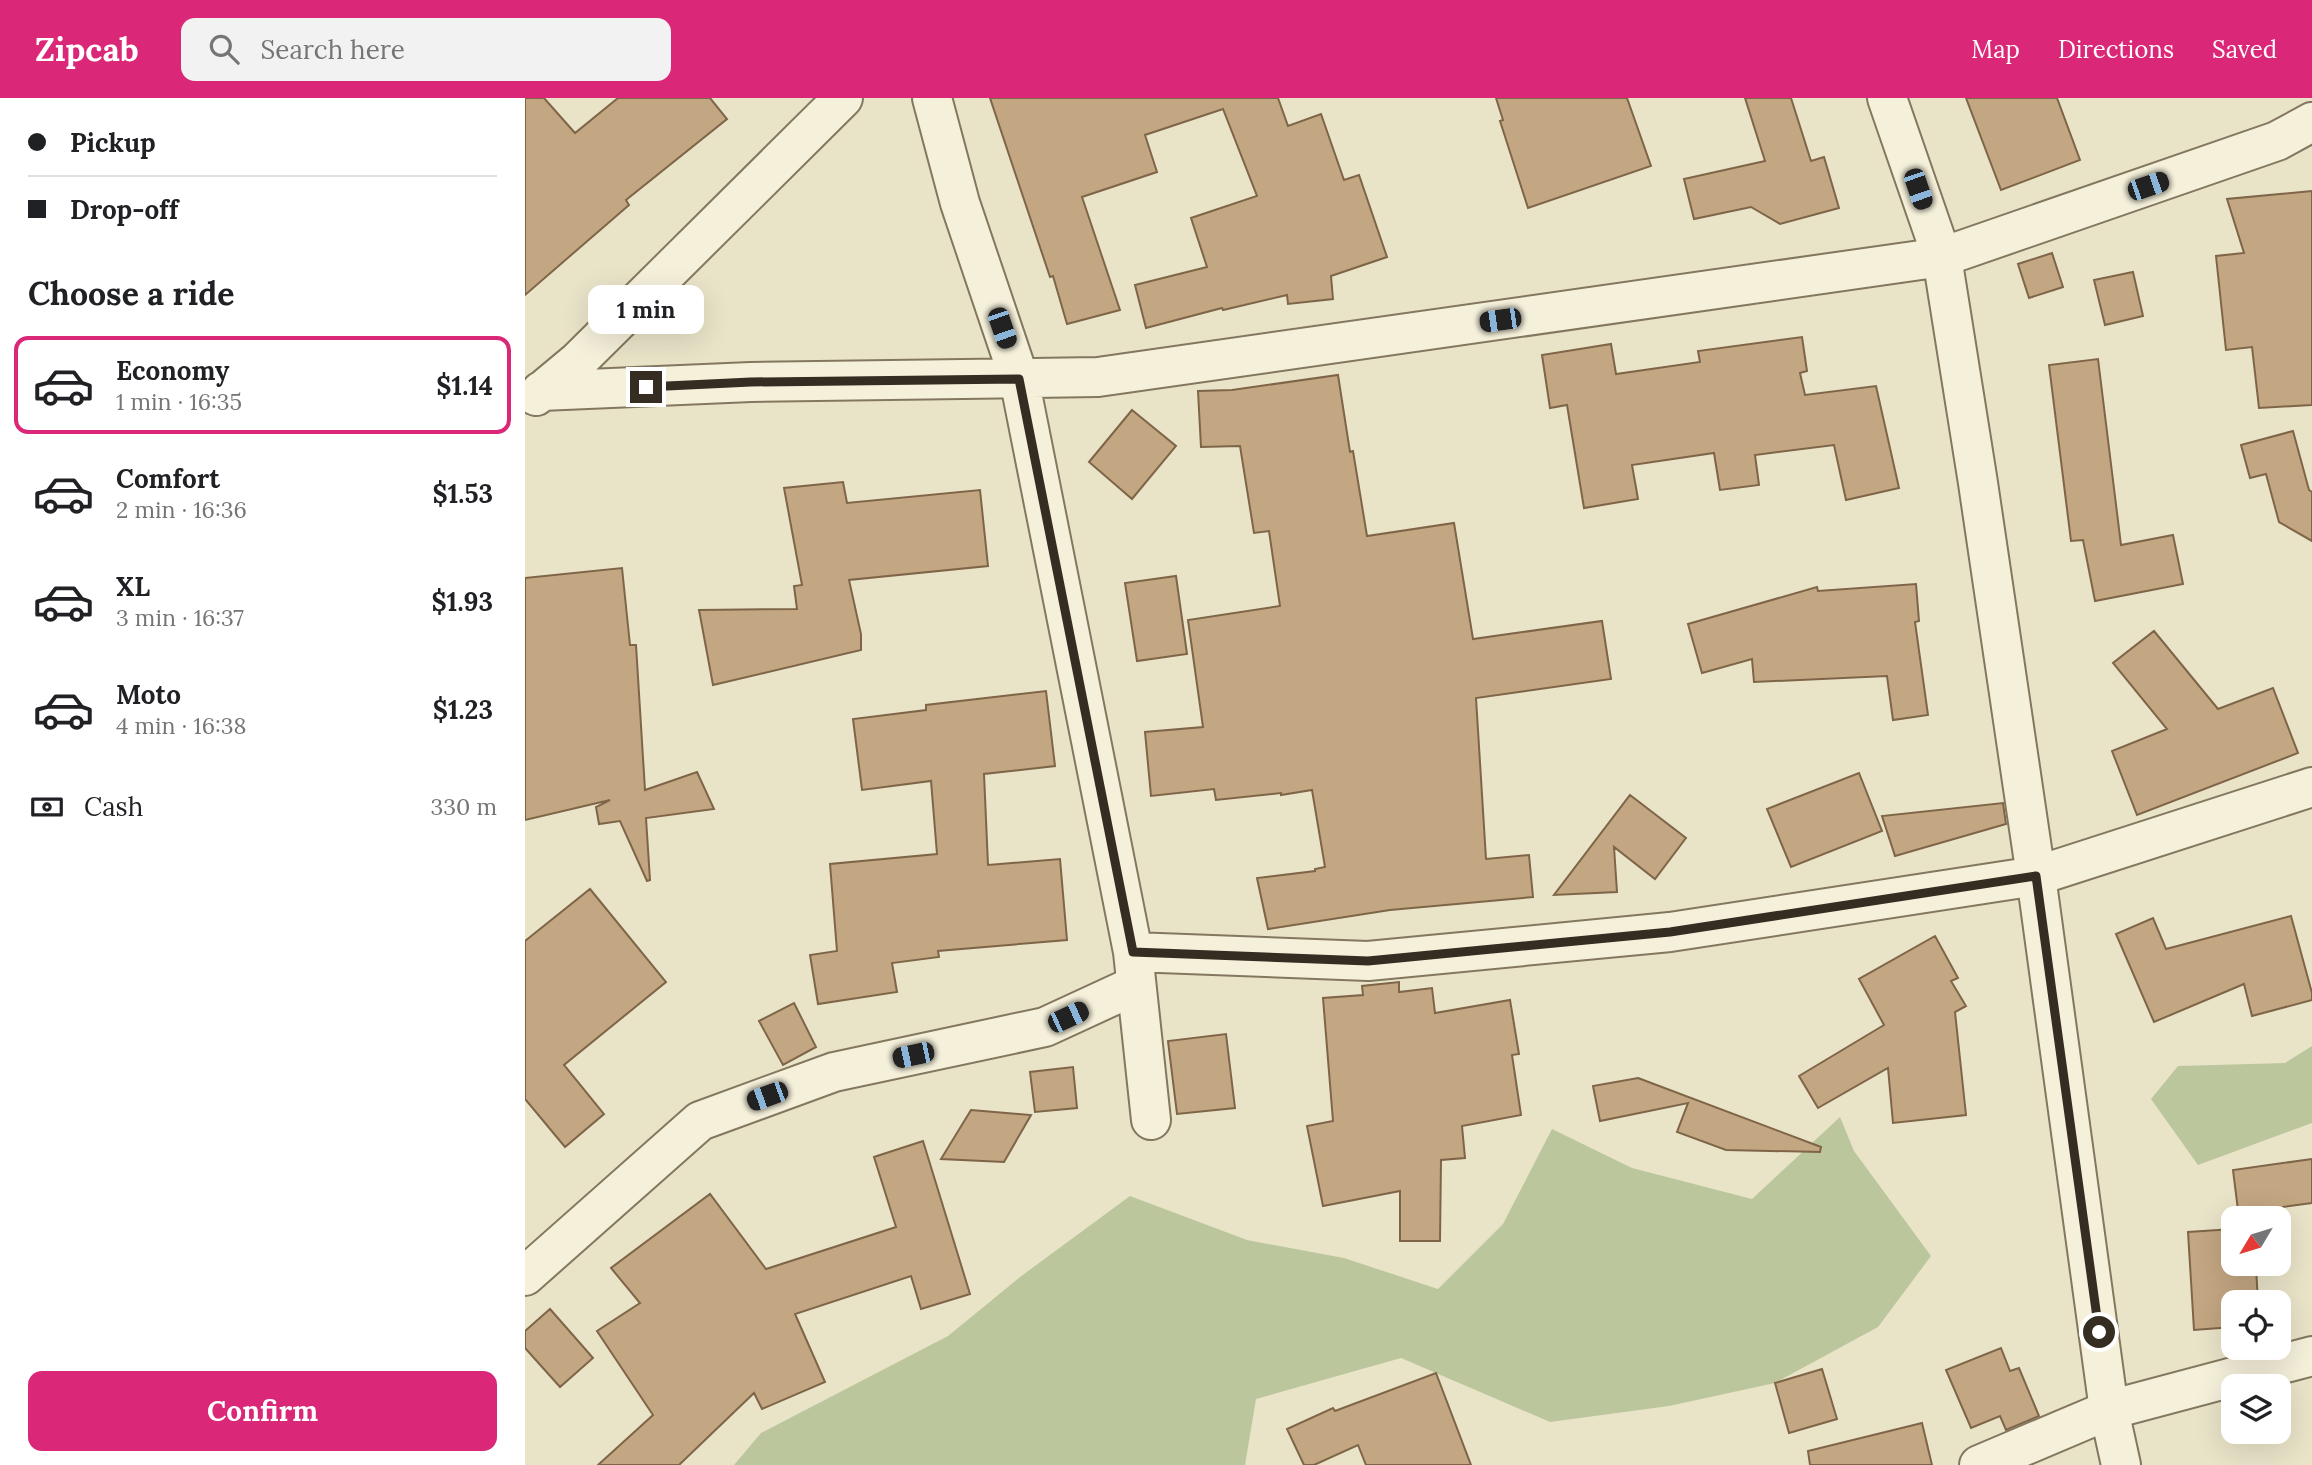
<!DOCTYPE html>
<html lang="en">
<head>
<meta charset="utf-8">
<style>
	:root { --surface:#fff; --page:#f2f2f2; --text:#202124; --muted:#757577; --line:#e0e0e0; --accent:#db2777 }
	body { margin:0; font-family:Lora,serif; background:var(--page); color:var(--text); height:100vh; display:flex; flex-direction:column; font-size:26px; white-space:nowrap }
	* { box-sizing:border-box; margin:0 }
	p { font-size:23px; color:var(--muted) }
	.icon { flex:none; width:38px; height:38px; fill:none; stroke:currentColor; stroke-width:2; stroke-linecap:round; stroke-linejoin:round }
	.map { position:relative; flex:1; overflow:hidden }
	.details { display:flex; flex-direction:column; background:var(--surface); width:525px }
	.details>* { flex:none }
	.guide { display:grid; align-content:center; height:154px; padding:0 28px; background:var(--surface) }
	.needle { width:46px; rotate:232deg }
	.tools { position:absolute; left:1696px; top:1108px; display:grid; gap:14px }
	.tools a { display:grid; place-items:center; width:70px; height:70px; border-radius:14px; background:var(--surface); box-shadow:0 7px 28px #0002; font-size:35px }
	.end { position:absolute; width:32px; height:32px; margin:-16px; border:9px solid #352d21; background:#fff; box-shadow:0 0 0 4px #fff }
	.from { border-radius:50% }
	.bubble { position:absolute; height:49px; border-radius:14px; background:var(--surface); box-shadow:0 7px 28px #0002; font-size:23px; font-weight:700; line-height:49px; text-align:center }
	.car { position:absolute; width:21px; height:42px; margin:-21px -10px; border-radius:9px; box-shadow:0 0 5px 2px #0007; background:linear-gradient(#222 24%,#8ab4d8 0 40%,#222 0 76%,#8ab4d8 0 86%,#222 0) }
	.guide b { display:flex; align-items:center; gap:24px; height:66px; font-size:26px }
	.guide b+b { border-top:2px solid var(--line) }
	.guide i { width:18px; height:18px; background:var(--text) }
	ul { padding:0; list-style:none }
	li { display:flex; align-items:center; gap:21px; height:98px; margin:0 14px 10px; padding:0 14px; border:4px solid transparent; border-radius:14px }
	li div { flex:1 }
	li b { display:block; font-size:26px }
	li em { font-style:normal; font-weight:700 }
	li.current { border-color:var(--accent) }
	li>.icon { width:63px; height:63px; stroke-width:1.5 }
	h2 { padding:0 28px; font-size:32px; line-height:84px }
	.pay { display:flex; align-items:center; gap:18px; height:77px; padding:0 28px; font-size:26px }
	.pay p { margin-inline-start:auto }
	.cta { display:flex; gap:14px; margin-top:auto; padding:14px 28px }
	.cta a { flex:1; height:80px; border-radius:14px; background:var(--accent); color:#fff; font-size:28px; font-weight:700; line-height:80px; text-align:center }
	header { display:flex; align-items:center; gap:42px; box-sizing:border-box; height:98px; padding:0 35px; background:var(--accent); color:#fff }
	header strong { font-size:33px }
	nav { display:flex; gap:38px; margin-inline-start:auto; font-size:24px }
	.search { width:490px; height:63px; background:var(--page); display:flex; align-items:center; gap:18px; box-sizing:border-box; padding:0 24px; border-radius:14px; color:var(--muted); font-size:26px }
	main { display:flex; flex:1; min-height:0 }
	.map>svg:first-child { display:block }
	.green { fill:#bcc69d }
	.building { fill:#c3a682; stroke:#7f6548; stroke-width:2 }
	.lines { fill:none; stroke-linecap:round; stroke-linejoin:round }
	.minor-casing { stroke:#83775f; stroke-width:42 }
	.minor { stroke:#f5f0da; stroke-width:38 }
	.route { stroke:#352d21; stroke-width:9 }
</style>
</head>
<body>
<header>
<strong>Zipcab</strong>
<div class="search"><svg class="icon" aria-label="search" viewBox="0 0 24 24"><circle cx="10" cy="10" r="6"/><path d="M15 15l6 6"/></svg>Search here</div>
<nav><a>Map</a><a>Directions</a><a>Saved</a></nav>
</header>
<main>
<section class="details">
<div class="guide">
<b><i class="from"></i>Pickup</b>
<b><i></i>Drop-off</b>
</div>
<h2>Choose a ride</h2>
<ul>
<li class="current"><svg class="icon" aria-label="car" viewBox="0 0 24 24"><path d="M5 17H2v-5l4-1 3-4h7l3 4 3 1v5h-3M9 17h6M6 11h13"/><circle cx="7" cy="17" r="2"/><circle cx="17" cy="17" r="2"/></svg><div><b>Economy</b><p>1 min · 16:35</p></div><em>$1.14</em></li>
<li><svg class="icon" aria-label="car" viewBox="0 0 24 24"><path d="M5 17H2v-5l4-1 3-4h7l3 4 3 1v5h-3M9 17h6M6 11h13"/><circle cx="7" cy="17" r="2"/><circle cx="17" cy="17" r="2"/></svg><div><b>Comfort</b><p>2 min · 16:36</p></div><em>$1.53</em></li>
<li><svg class="icon" aria-label="car" viewBox="0 0 24 24"><path d="M5 17H2v-5l4-1 3-4h7l3 4 3 1v5h-3M9 17h6M6 11h13"/><circle cx="7" cy="17" r="2"/><circle cx="17" cy="17" r="2"/></svg><div><b>XL</b><p>3 min · 16:37</p></div><em>$1.93</em></li>
<li><svg class="icon" aria-label="car" viewBox="0 0 24 24"><path d="M5 17H2v-5l4-1 3-4h7l3 4 3 1v5h-3M9 17h6M6 11h13"/><circle cx="7" cy="17" r="2"/><circle cx="17" cy="17" r="2"/></svg><div><b>Moto</b><p>4 min · 16:38</p></div><em>$1.23</em></li>
</ul>
<div class="pay"><svg class="icon" aria-label="cash" viewBox="0 0 24 24"><path d="M3 7h18v10H3z"/><circle cx="12" cy="12" r="2"/></svg>Cash<p>330 m</p></div>
<div class="cta"><a>Confirm</a></div>
</section>
<div class="map">
<svg width="1787" height="1367" viewBox="0 0 1787 1367">
	<rect width="100%" height="100%" fill="#e9e4c8"/>
	<!-- green -->
	<path class="green" d="M 1787,948 L 1787,1025 L 1673,1067 L 1626,1001 L 1653,968 L 1760,965 Z
		M 1315,1019 L 1329,1053 L 1406,1158 L 1353,1229 L 1250,1285 L 1144,1308 L 1025,1324 L 876,1260 L 731,1301 L 720,1367 L 209,1367 L 236,1335 L 423,1238 L 495,1179 L 605,1098 L 722,1142 L 819,1160 L 913,1191 L 978,1126 L 1027,1031 L 1107,1070 L 1227,1101 Z"/>
	<!-- building -->
	<path class="building" d="M 0,0 L 19,0 L 50,35 L 93,0 L 185,0 L 202,21 L 101,102 L 104,107 L 0,197 Z
		M 465,0 L 753,0 L 763,28 L 796,16 L 819,82 L 834,77 L 862,159 L 806,178 L 808,201 L 763,206 L 762,197 L 698,212 L 697,210 L 621,230 L 610,187 L 682,169 L 666,120 L 732,98 L 698,11 L 620,37 L 632,74 L 557,99 L 595,212 L 542,226 L 528,178 L 525,179 Z
		M 971,0 L 1102,0 L 1126,68 L 1003,110 L 975,23 L 978,22 Z
		M 1220,0 L 1266,0 L 1286,63 L 1299,59 L 1314,110 L 1255,126 L 1226,109 L 1169,121 L 1159,81 L 1240,63 Z
		M 1441,0 L 1532,0 L 1555,62 L 1476,92 Z
		M 1787,93 L 1787,307 L 1734,310 L 1727,249 L 1701,252 L 1691,158 L 1719,155 L 1702,101 Z
		M 1527,155 L 1538,189 L 1504,200 L 1493,166 Z
		M 1608,174 L 1618,218 L 1580,227 L 1569,182 Z
		M 1277,239 L 1282,273 L 1275,275 L 1280,297 L 1351,288 L 1374,390 L 1321,402 L 1309,347 L 1230,357 L 1234,387 L 1195,392 L 1189,355 L 1107,367 L 1113,401 L 1059,410 L 1042,307 L 1025,310 L 1017,257 L 1086,246 L 1091,276 L 1175,264 L 1173,253 Z
		M 1573,261 L 1596,447 L 1648,437 L 1658,486 L 1570,503 L 1558,442 L 1546,443 L 1524,267 Z
		M 813,277 L 825,354 L 828,353 L 842,438 L 929,425 L 948,541 L 1077,523 L 1086,581 L 951,600 L 961,761 L 1004,757 L 1008,799 L 865,812 L 743,831 L 732,780 L 790,773 L 790,771 L 800,769 L 787,692 L 756,697 L 756,695 L 691,702 L 689,691 L 626,698 L 620,634 L 678,629 L 663,522 L 755,508 L 744,433 L 729,435 L 715,348 L 676,349 L 673,293 L 707,292 Z
		M 607,312 L 651,348 L 607,401 L 564,364 Z
		M 1768,333 L 1784,392 L 1787,394 L 1787,443 L 1754,424 L 1741,376 L 1725,380 L 1716,347 Z
		M 318,384 L 322,405 L 455,392 L 463,468 L 324,482 L 336,536 L 336,552 L 188,587 L 174,512 L 272,511 L 269,488 L 277,487 L 259,390 Z
		M 97,470 L 105,547 L 111,547 L 120,692 L 172,674 L 189,711 L 121,720 L 125,782 L 122,783 L 95,723 L 74,726 L 71,709 L 85,702 L 0,722 L 0,480 Z
		M 651,478 L 662,556 L 612,563 L 600,485 Z
		M 1391,486 L 1394,523 L 1390,524 L 1403,617 L 1368,622 L 1362,578 L 1229,584 L 1227,561 L 1177,575 L 1163,526 L 1292,489 L 1293,493 Z
		M 1629,533 L 1693,611 L 1748,590 L 1773,655 L 1612,717 L 1587,653 L 1642,631 L 1588,565 Z
		M 521,593 L 530,668 L 459,676 L 463,767 L 535,761 L 542,842 L 413,853 L 414,859 L 367,865 L 372,894 L 293,906 L 285,857 L 312,853 L 305,766 L 412,756 L 406,683 L 337,692 L 328,621 L 401,612 L 401,607 Z
		M 1334,675 L 1357,733 L 1266,769 L 1242,711 Z
		M 1105,697 L 1161,740 L 1130,781 L 1089,749 L 1092,794 L 1029,797 Z
		M 1478,705 L 1481,726 L 1370,758 L 1357,718 Z
		M 65,791 L 141,884 L 39,967 L 79,1016 L 40,1049 L 0,1001 L 0,843 Z
		M 1766,818 L 1787,895 L 1787,902 L 1727,918 L 1719,886 L 1629,924 L 1591,836 L 1628,820 L 1641,851 Z
		M 1410,838 L 1433,880 L 1426,883 L 1441,908 L 1430,914 L 1441,1017 L 1368,1025 L 1363,970 L 1293,1010 L 1274,978 L 1359,927 L 1334,881 Z
		M 874,884 L 874,894 L 907,890 L 910,915 L 985,902 L 994,956 L 987,957 L 996,1017 L 937,1028 L 940,1060 L 916,1062 L 915,1143 L 875,1143 L 875,1093 L 798,1108 L 782,1028 L 808,1023 L 798,900 L 838,897 L 837,888 Z
		M 269,905 L 291,949 L 258,967 L 234,923 Z
		M 701,936 L 710,1010 L 652,1016 L 643,943 Z
		M 548,969 L 552,1010 L 510,1014 L 505,974 Z
		M 1113,980 L 1296,1049 L 1295,1054 L 1201,1052 L 1152,1034 L 1163,1005 L 1075,1023 L 1068,988 Z
		M 446,1012 L 506,1017 L 479,1064 L 416,1061 Z
		M 398,1043 L 445,1196 L 396,1211 L 386,1178 L 270,1216 L 300,1284 L 237,1311 L 229,1295 L 154,1367 L 73,1367 L 128,1317 L 72,1233 L 115,1205 L 86,1170 L 185,1096 L 241,1171 L 371,1129 L 349,1059 Z
		M 1787,1061 L 1787,1105 L 1758,1109 L 1762,1167 L 1731,1169 L 1733,1204 L 1708,1204 L 1708,1229 L 1669,1232 L 1663,1134 L 1708,1131 L 1708,1166 L 1754,1166 L 1754,1120 L 1714,1120 L 1708,1072 Z
		M 25,1211 L 68,1260 L 35,1289 L 0,1250 L 0,1233 Z
		M 1476,1250 L 1485,1273 L 1494,1270 L 1514,1318 L 1481,1332 L 1475,1318 L 1446,1330 L 1421,1272 Z
		M 1297,1271 L 1312,1321 L 1264,1335 L 1250,1285 Z
		M 911,1275 L 946,1367 L 841,1367 L 833,1347 L 789,1367 L 779,1367 L 762,1331 L 808,1310 L 810,1313 Z
		M 1397,1325 L 1407,1367 L 1285,1367 L 1283,1353 Z"/>
	<g class="lines">
		<defs>
			<path id="minor" d="M 407,0 L 435,105 L 494,280 L 608,854 L 626,1022
				M 1362,0 L 1417,159 L 1453,385 L 1511,778 L 1584,1312 L 1596,1367
				M 16,293 L 226,284 L 573,279 L 1417,159 L 1752,43 L 1787,24
				M 11,298 L 53,263 L 318,0
				M 608,854 L 843,863 L 1145,834 L 1511,778 L 1787,689
				M 0,1178 L 175,1023 L 309,974 L 520,929 L 611,887
				M 1454,1367 L 1584,1312 L 1787,1258"/>
		</defs>
		<!-- minor casing -->
		<use href="#minor" class="minor-casing"/>
		<!-- minor -->
		<use href="#minor" class="minor"/>
	</g>
	<g class="lines">
		<!-- route -->
		<path class="route" d="M 121,289 L 226,284 L 494,281 L 608,854 L 843,863 L 1145,834 L 1511,778 L 1574,1234"/>
	</g>
</svg>
<div class="tools">
<a><svg class="needle" viewBox="-14 -14 28 28"><path d="M0-13l5 13h-10z" fill="#e53935"/><path d="M0 13l5-13h-10z" fill="#757577"/></svg></a>
<a><svg class="icon" aria-label="locate" viewBox="0 0 24 24"><circle cx="12" cy="12" r="6"/><path d="M12 2v4M12 18v4M2 12h4M18 12h4"/></svg></a>
<a><svg class="icon" aria-label="layers" viewBox="0 0 24 24"><path d="M12 4l9 5-9 5-9-5zM3 14l9 5 9-5"/></svg></a>
</div>
<i class="end from" style="left:1574px;top:1234px"></i>
<i class="end" style="left:121px;top:289px"></i>
<div class="bubble" style="left:63px;top:187px;width:116px">1 min</div>
<i class="car" style="left:1623px;top:88px;rotate:71deg"></i>
<i class="car" style="left:1393px;top:91px;rotate:161deg"></i>
<i class="car" style="left:975px;top:222px;rotate:262deg"></i>
<i class="car" style="left:477px;top:230px;rotate:161deg"></i>
<i class="car" style="left:543px;top:919px;rotate:65deg"></i>
<i class="car" style="left:388px;top:957px;rotate:258deg"></i>
<i class="car" style="left:242px;top:998px;rotate:250deg"></i>
</div>
</main>
</body>
</html>
